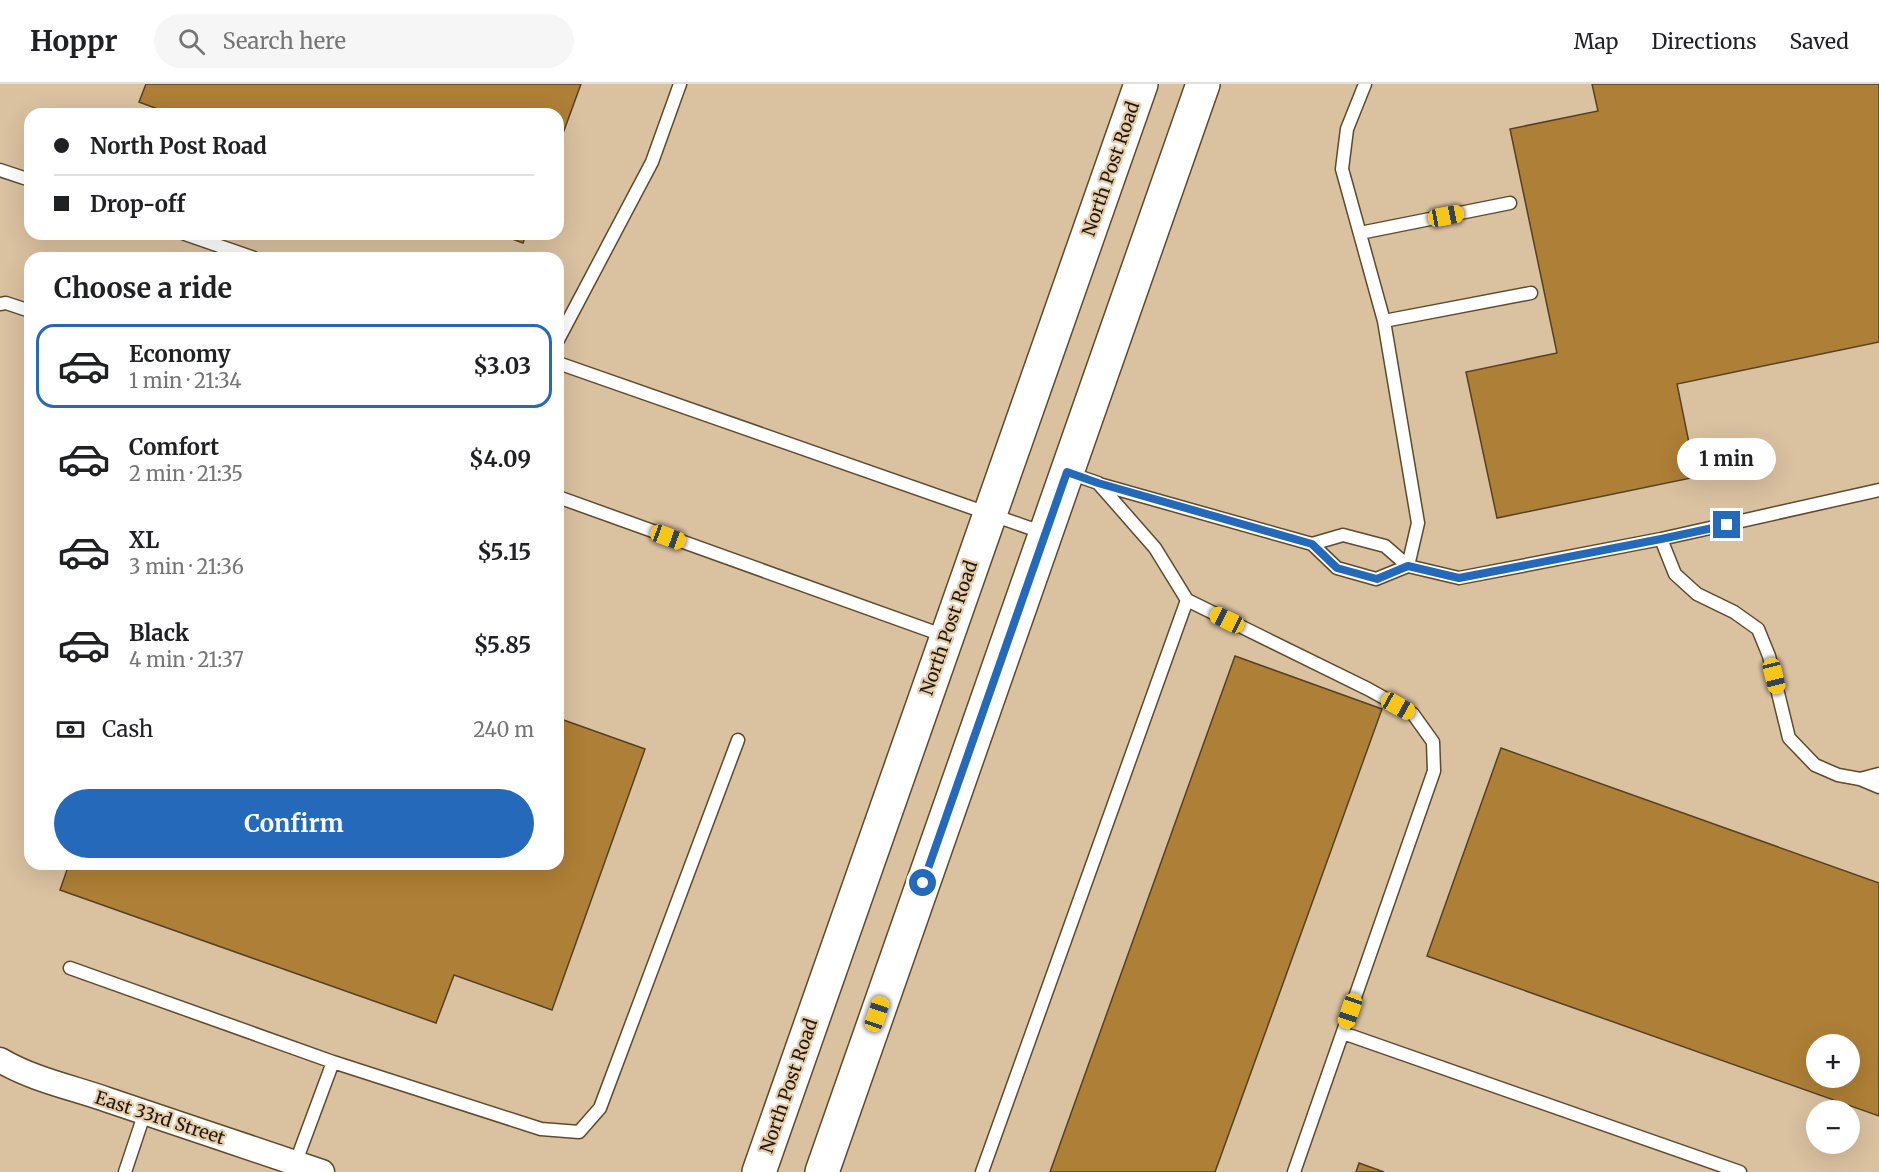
<!DOCTYPE html>
<html lang="en">
<head>
<meta charset="utf-8">
<style>
	:root { --surface:#fff; --page:#f6f6f6; --text:#202124; --muted:#757577; --line:#e0e0e0; --accent:#2469ba }
	body { margin:0; font-family:Merriweather,serif; background:var(--page); color:var(--text); height:100vh; display:flex; flex-direction:column; font-size:22px; white-space:nowrap }
	* { box-sizing:border-box; margin:0 }
	p { font-size:20px; color:var(--muted) }
	.icon { flex:none; width:33px; height:33px; fill:none; stroke:currentColor; stroke-width:2; stroke-linecap:round; stroke-linejoin:round }
	.map { position:relative; flex:1; overflow:hidden }
	.drawer { position:absolute; left:24px; top:168px; width:540px; height:618px; display:flex; flex-direction:column; background:var(--surface); border-radius:18px; box-shadow:0 6px 24px #0002 }
	.drawer>* { flex:none }
	.guide { position:absolute; left:24px; top:24px; width:540px; height:132px; border-radius:18px; box-shadow:0 6px 24px #0002; display:grid; align-content:center; height:132px; padding:0 30px; background:var(--surface) }
	.buttons { position:absolute; left:1806px; top:950px; display:grid; gap:12px }
	.buttons a { display:grid; place-items:center; width:54px; height:54px; border-radius:50%; background:var(--surface); box-shadow:0 6px 24px #0002; font-size:30px }
	.end { position:absolute; width:27px; height:27px; margin:-14px; border:8px solid #2469ba; background:#fff; box-shadow:0 0 0 3px #fff }
	.from { border-radius:50% }
	.bubble { position:absolute; height:42px; border-radius:21px; background:var(--surface); box-shadow:0 6px 24px #0002; font-size:20px; font-weight:700; line-height:42px; text-align:center }
	.car { position:absolute; width:18px; height:36px; margin:-18px -9px; border-radius:8px; box-shadow:0 0 4px 2px #0007; background:linear-gradient(#f5c518 24%,#345 0 40%,#f5c518 0 76%,#345 0 86%,#f5c518 0) }
	.guide b { display:flex; align-items:center; gap:21px; height:57px; font-size:22px }
	.guide b+b { border-top:2px solid var(--line) }
	.guide i { width:15px; height:15px; background:var(--text) }
	ul { padding:0; list-style:none }
	li { display:flex; align-items:center; gap:18px; height:84px; margin:0 12px 9px; padding:0 18px; border:3px solid transparent; border-radius:18px }
	li div { flex:1 }
	li b { display:block; font-size:22px }
	li em { font-style:normal; font-weight:700 }
	li.current { border-color:var(--accent) }
	li>.icon { width:54px; height:54px; stroke-width:1.5 }
	h2 { padding:0 30px; font-size:27px; line-height:72px }
	.pay { display:flex; align-items:center; gap:15px; height:66px; padding:0 30px; font-size:22px }
	.pay p { margin-inline-start:auto }
	.cta { display:flex; gap:12px; margin-top:auto; padding:12px 30px }
	.cta a { flex:1; height:69px; border-radius:36px; background:var(--accent); color:#fff; font-size:24px; font-weight:700; line-height:69px; text-align:center }
	header { display:flex; align-items:center; gap:36px; box-sizing:border-box; height:84px; padding:0 30px; background:var(--surface); border-bottom:2px solid var(--line) }
	header strong { font-size:28px }
	nav { display:flex; gap:33px; margin-inline-start:auto; font-size:21px }
	.search { width:420px; height:54px; background:var(--page); display:flex; align-items:center; gap:15px; box-sizing:border-box; padding:0 21px; border-radius:33px; color:var(--muted); font-size:22px }
	.map>svg:first-child { display:block }
	.building { fill:#ae7f36; stroke:#564124; stroke-width:1.5; fill-rule:evenodd }
	.lines { fill:none; stroke-linecap:round; stroke-linejoin:round }
	.service-casing { stroke:#5f4a2c; stroke-width:15 }
	.minor-casing { stroke:#5f4a2c; stroke-width:27 }
	.primary-casing { stroke:#5f4a2c; stroke-width:36 }
	.service { stroke:#fff; stroke-width:12 }
	.minor { stroke:#fff; stroke-width:24 }
	.primary { stroke:#fff; stroke-width:33 }
	.route { stroke:#2469ba; stroke-width:8 }
	.labels { text-anchor:middle; stroke-width:4.5; stroke-linejoin:round; paint-order:stroke }
	.street-label { font-size:18px; fill:#21180b; stroke:#e7ceac }
</style>
</head>
<body>
<header>
<strong>Hoppr</strong>
<div class="search"><svg class="icon" aria-label="search" viewBox="0 0 24 24"><circle cx="10" cy="10" r="6"/><path d="M15 15l6 6"/></svg>Search here</div>
<nav><a>Map</a><a>Directions</a><a>Saved</a></nav>
</header>
<div class="map">
<svg width="1879" height="1088" viewBox="0 0 1879 1088">
	<rect width="100%" height="100%" fill="#dac1a0"/>
	<!-- building -->
	<path class="building" d="M 146,0 L 581,0 L 558,63 L 558,30 L 171,30 L 139,18 Z
		M 1592,0 L 1879,0 L 1879,258 L 1677,300 L 1696,393 L 1497,434 L 1466,288 L 1557,269 L 1510,45 L 1598,27 Z
		M 499,150 L 526,150 L 523,159 Z
		M 1235,572 L 1382,625 L 1215,1088 L 1050,1088 Z
		M 558,634 L 645,665 L 552,926 L 454,891 L 436,939 L 60,806 L 69,780 L 558,780 Z
		M 1501,664 L 1879,799 L 1879,1032 L 1427,872 ZM 1816,960 L 1850,960 L 1850,993 L 1816,993 Z
		M 1359,1079 L 1384,1088 L 1356,1088 Z"/>
	<g class="lines">
		<defs>
			<path id="service" d="M 1365,0 L 1347,45 L 1342,85 L 1384,237 L 1418,439 L 1408,482 L 1459,494 L 1661,455 L 1879,406
				M 0,86 L 30,96
				M 1360,149 L 1510,119
				M 185,150 L 254,174
				M 0,220 L 6,219 L 30,227
				M 1384,237 L 1531,209
				M 558,256 L 652,78 L 680,0
				M 558,279 L 1044,449
				M 1069,389 L 1098,399 L 1155,464 L 1187,516 L 1368,605 L 1413,630 L 1433,658 L 1434,687 L 1294,1088
				M 1099,400 L 1312,460
				M 558,413 L 945,552
				M 1343,451 L 1385,462 L 1408,482 L 1376,495 L 1337,484 L 1312,460 Z
				M 1661,455 L 1675,490 L 1697,510 L 1734,528 L 1758,545 L 1769,572 L 1789,654 L 1815,681 L 1838,691 L 1860,695 L 1879,703
				M 1860,695 L 1879,690
				M 70,884 L 333,978
				M 1343,949 L 1740,1088
				M 294,1083 L 333,978 L 541,1045 L 579,1048 L 600,1024 L 738,656
				M 125,1088 L 145,1028
				M 982,1088 L 1187,516"/>
			<path id="minor" d="M 0,976 C 34,996 71,1003 108,1016 C 179,1040 251,1064 322,1088"/>
			<path id="primary" d="M 759,1088 L 1141,0
				M 822,1088 L 1203,0"/>
		</defs>
		<!-- service casing -->
		<use href="#service" class="service-casing"/>
		<!-- minor casing -->
		<use href="#minor" class="minor-casing"/>
		<!-- primary casing -->
		<use href="#primary" class="primary-casing"/>
		<!-- service -->
		<use href="#service" class="service"/>
		<!-- minor -->
		<use href="#minor" class="minor"/>
		<!-- primary -->
		<use href="#primary" class="primary"/>
	</g>
	<g class="lines">
		<!-- route -->
		<path class="route" d="M 923,799 L 1067,388 L 1098,399 L 1312,460 L 1337,484 L 1377,495 L 1408,482 L 1459,494 L 1661,455 L 1727,441"/>
	</g>
	<g class="labels">
		<!-- street labels -->
		<g class="street-label">
			<text transform="translate(1111 85) rotate(-71)" y="6">North Post Road</text>
			<text transform="translate(949 544) rotate(-71)" y="6">North Post Road</text>
			<text transform="translate(789 1002) rotate(-71)" y="6">North Post Road</text>
			<text transform="translate(160 1034) rotate(18)" y="6">East 33rd Street</text>
		</g>
	</g>
</svg>
<div class="buttons">
<a>+</a>
<a>−</a>
</div>
<i class="end from" style="left:923px;top:799px"></i>
<i class="end" style="left:1727px;top:441px"></i>
<div class="bubble" style="left:1677px;top:354px;width:99px">1 min</div>
<i class="car" style="left:1446px;top:132px;rotate:79deg"></i>
<i class="car" style="left:668px;top:453px;rotate:110deg"></i>
<i class="car" style="left:1227px;top:536px;rotate:296deg"></i>
<i class="car" style="left:1774px;top:592px;rotate:166deg"></i>
<i class="car" style="left:1398px;top:622px;rotate:119deg"></i>
<i class="car" style="left:1350px;top:927px;rotate:199deg"></i>
<i class="car" style="left:877px;top:930px;rotate:19deg"></i>
<div class="guide">
<b><i class="from"></i>North Post Road</b>
<b><i></i>Drop-off</b>
</div>
<section class="drawer">
<h2>Choose a ride</h2>
<ul>
<li class="current"><svg class="icon" aria-label="car" viewBox="0 0 24 24"><path d="M5 17H2v-5l4-1 3-4h7l3 4 3 1v5h-3M9 17h6M6 11h13"/><circle cx="7" cy="17" r="2"/><circle cx="17" cy="17" r="2"/></svg><div><b>Economy</b><p>1 min · 21:34</p></div><em>$3.03</em></li>
<li><svg class="icon" aria-label="car" viewBox="0 0 24 24"><path d="M5 17H2v-5l4-1 3-4h7l3 4 3 1v5h-3M9 17h6M6 11h13"/><circle cx="7" cy="17" r="2"/><circle cx="17" cy="17" r="2"/></svg><div><b>Comfort</b><p>2 min · 21:35</p></div><em>$4.09</em></li>
<li><svg class="icon" aria-label="car" viewBox="0 0 24 24"><path d="M5 17H2v-5l4-1 3-4h7l3 4 3 1v5h-3M9 17h6M6 11h13"/><circle cx="7" cy="17" r="2"/><circle cx="17" cy="17" r="2"/></svg><div><b>XL</b><p>3 min · 21:36</p></div><em>$5.15</em></li>
<li><svg class="icon" aria-label="car" viewBox="0 0 24 24"><path d="M5 17H2v-5l4-1 3-4h7l3 4 3 1v5h-3M9 17h6M6 11h13"/><circle cx="7" cy="17" r="2"/><circle cx="17" cy="17" r="2"/></svg><div><b>Black</b><p>4 min · 21:37</p></div><em>$5.85</em></li>
</ul>
<div class="pay"><svg class="icon" aria-label="cash" viewBox="0 0 24 24"><path d="M3 7h18v10H3z"/><circle cx="12" cy="12" r="2"/></svg>Cash<p>240 m</p></div>
<div class="cta"><a>Confirm</a></div>
</section>
</div>
</body>
</html>
